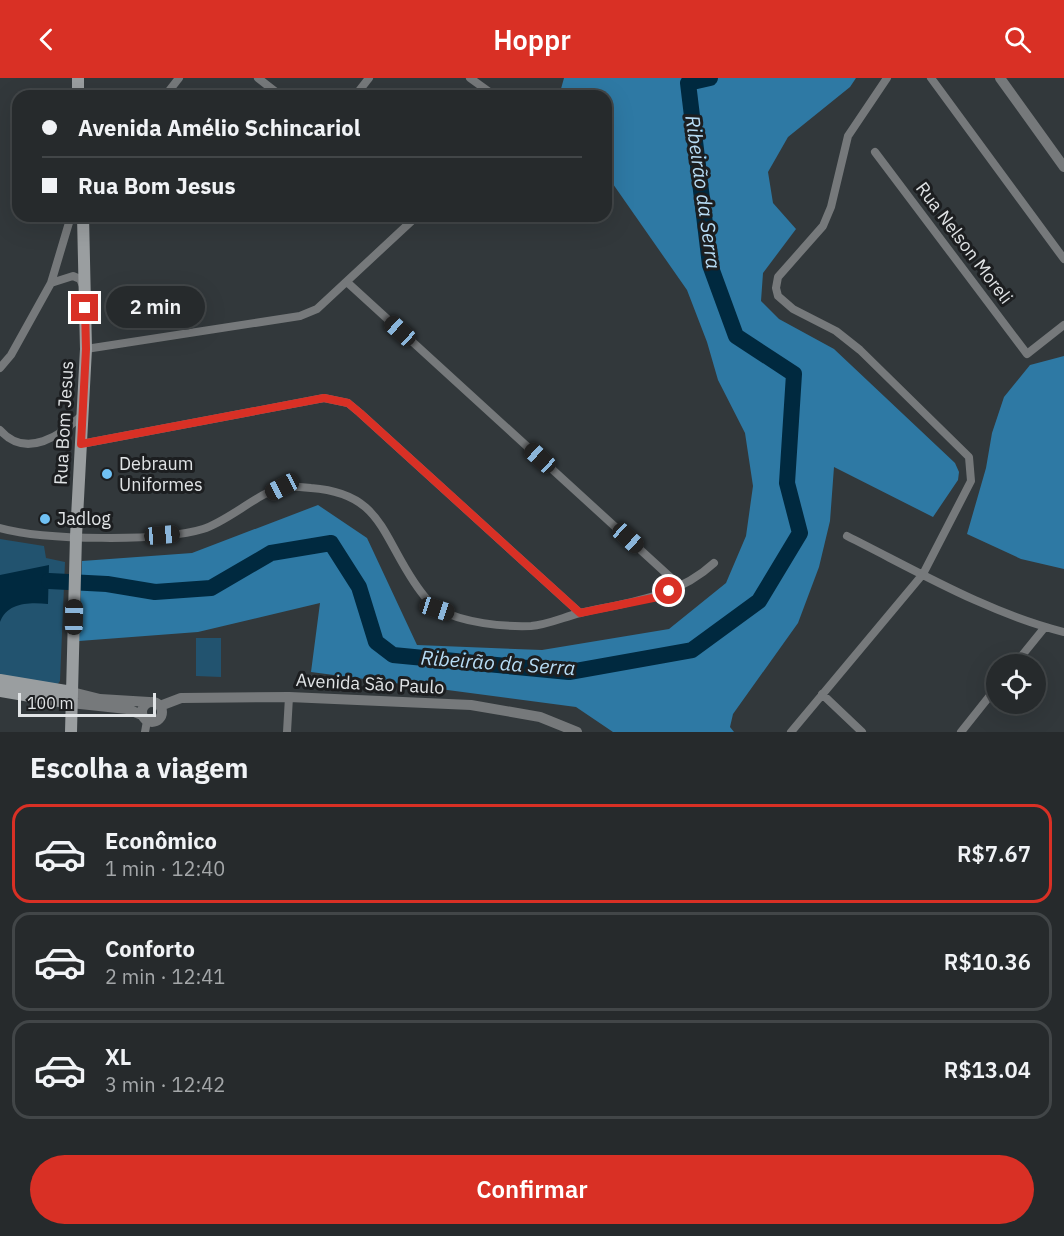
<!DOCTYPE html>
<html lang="pt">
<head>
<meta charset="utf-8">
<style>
	:root { --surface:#262a2c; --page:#2e3234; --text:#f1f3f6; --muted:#a4a7a9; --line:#424648; --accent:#d93025 }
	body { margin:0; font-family:"IBM Plex Sans",sans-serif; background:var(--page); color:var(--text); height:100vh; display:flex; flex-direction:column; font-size:22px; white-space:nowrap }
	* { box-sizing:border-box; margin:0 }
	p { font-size:20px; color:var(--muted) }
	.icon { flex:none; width:33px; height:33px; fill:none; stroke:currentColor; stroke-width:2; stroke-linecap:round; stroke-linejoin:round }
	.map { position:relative; height:654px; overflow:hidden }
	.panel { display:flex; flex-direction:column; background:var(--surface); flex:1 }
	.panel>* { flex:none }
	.hud { position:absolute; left:12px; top:12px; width:600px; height:132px; border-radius:18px; box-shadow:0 6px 24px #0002,0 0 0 2px var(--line); display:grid; align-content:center; height:132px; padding:0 30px; background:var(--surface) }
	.controls { position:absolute; left:986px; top:576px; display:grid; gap:12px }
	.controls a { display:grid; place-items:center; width:60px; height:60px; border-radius:50%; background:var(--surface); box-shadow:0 6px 24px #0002,0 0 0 2px var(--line); font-size:30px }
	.scale { position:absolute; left:18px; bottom:15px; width:138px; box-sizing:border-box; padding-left:6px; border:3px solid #e1e4e6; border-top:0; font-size:16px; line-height:21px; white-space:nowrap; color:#e1e4e6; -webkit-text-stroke:4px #1c1e20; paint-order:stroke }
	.end { position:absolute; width:27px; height:27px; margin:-14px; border:8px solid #d93025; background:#fff; box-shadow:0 0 0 3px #fff }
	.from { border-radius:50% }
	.bubble { position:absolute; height:42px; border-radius:21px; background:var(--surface); box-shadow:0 6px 24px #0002,0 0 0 2px var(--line); font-size:20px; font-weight:600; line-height:42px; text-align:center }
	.car { position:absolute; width:18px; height:36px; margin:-18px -9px; border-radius:8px; box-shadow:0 0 4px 2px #0007; background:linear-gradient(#222 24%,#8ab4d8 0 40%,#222 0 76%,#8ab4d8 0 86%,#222 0) }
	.hud b { display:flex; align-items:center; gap:21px; height:57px; font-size:22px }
	.hud b+b { border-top:2px solid var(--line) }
	.hud i { width:15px; height:15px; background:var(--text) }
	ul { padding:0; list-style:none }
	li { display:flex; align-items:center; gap:18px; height:99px; margin:0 12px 9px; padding:0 18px; border:3px solid var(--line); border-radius:18px }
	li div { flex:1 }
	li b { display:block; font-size:22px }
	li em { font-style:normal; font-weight:600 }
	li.active { border-color:var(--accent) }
	li>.icon { width:54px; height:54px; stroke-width:1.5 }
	h2 { padding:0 30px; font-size:27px; line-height:72px }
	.cta { display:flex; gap:12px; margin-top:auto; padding:12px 30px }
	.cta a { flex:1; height:69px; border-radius:36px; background:var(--accent); color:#fff; font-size:24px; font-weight:600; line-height:69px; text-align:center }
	header { display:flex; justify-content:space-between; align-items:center; height:78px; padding:0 30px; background:var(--accent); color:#fff; font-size:27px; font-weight:600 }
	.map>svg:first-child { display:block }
	.green { fill:#22536f }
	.forest { fill:#2e79a4 }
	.water { fill:#00293f }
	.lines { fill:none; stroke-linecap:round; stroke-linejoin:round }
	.river { stroke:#00293f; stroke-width:16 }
	.minor { stroke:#76797b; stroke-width:8 }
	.tertiary { stroke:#76797b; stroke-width:10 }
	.secondary { stroke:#9a9ea0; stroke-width:12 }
	.route { stroke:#d93025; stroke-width:8 }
	.poi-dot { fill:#70c1f4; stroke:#1c1e20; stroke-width:2 }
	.labels { text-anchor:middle; stroke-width:6; stroke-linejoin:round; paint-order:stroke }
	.street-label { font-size:18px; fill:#e1e4e6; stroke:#1c1e20 }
	.poi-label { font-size:18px; fill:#e1e4e6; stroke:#1c1e20; text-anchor:start }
	.water-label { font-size:20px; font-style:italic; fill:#b7dcf5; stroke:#1c1e20 }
</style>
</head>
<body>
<header><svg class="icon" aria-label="back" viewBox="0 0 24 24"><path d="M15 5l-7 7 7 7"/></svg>Hoppr<svg class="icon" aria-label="search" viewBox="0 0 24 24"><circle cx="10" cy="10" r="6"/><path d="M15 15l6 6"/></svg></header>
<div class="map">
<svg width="1064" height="654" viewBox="0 0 1064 654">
	<rect width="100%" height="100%" fill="#32383b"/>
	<!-- green -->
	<path class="green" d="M 0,461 L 44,468 L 46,480 L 65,484 L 60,603 L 57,607 L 0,598 Z
		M 196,560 L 221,560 L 221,599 L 196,598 Z"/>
	<!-- forest -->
	<path class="forest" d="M 564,0 L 856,0 L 850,9 L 788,59 L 768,94 L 773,125 L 796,151 L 763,195 L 761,223 L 779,241 L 834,271 L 955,385 L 959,394 L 958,402 L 933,439 L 834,389 L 830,443 L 819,489 L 798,545 L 733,636 L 730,649 L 734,654 L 613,654 L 576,629 L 311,594 L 320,525 L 198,554 L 79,563 L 82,483 L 192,475 L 318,427 L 367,460 L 417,567 L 542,572 L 669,551 L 726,505 L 746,458 L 753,408 L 745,355 L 718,302 L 707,264 L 687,212 L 606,96 L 606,18 L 559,18 Z
		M 1064,278 L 1064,491 L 1021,481 L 967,456 L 986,390 L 992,355 L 1004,319 L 1030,287 Z"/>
	<!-- water -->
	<path class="water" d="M 49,487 L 48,526 C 31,524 7,524 0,544 L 0,497 Z"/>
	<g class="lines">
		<!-- river -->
		<path class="river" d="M 49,503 L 107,506 L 155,514 L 211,510 L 271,475 L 331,465 L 359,509 L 376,564 L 393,577 L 569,594 L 692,572 L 759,523 L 800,455 L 787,405 L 794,296 L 736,258 L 710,187 L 688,5 L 710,0"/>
		<!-- minor -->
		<path class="minor" d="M 258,0 L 281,18
			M 470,0 L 495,18
			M 931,0 L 1064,181
			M 165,18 L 179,0
			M 355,18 L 369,0
			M 875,74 L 1027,276 L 1064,247
			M 51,205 L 73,198 L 80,201 L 83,208
			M 348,205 L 680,508
			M 86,271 L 300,238 L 317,231 L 417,138
			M 0,290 L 11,277 L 51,205 L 71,138
			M 0,352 C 26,382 62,357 83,336
			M 81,366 L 324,320 L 348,325 L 360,335 L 580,535
			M 0,450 C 43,462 161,464 203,451 C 229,443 260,413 284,409 C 292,408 302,409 311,410 C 380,415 381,455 414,504 C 420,513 429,526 438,531 C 463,545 503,549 531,548 C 547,547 564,539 580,535 C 628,524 676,520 714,485
			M 847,458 C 917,493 988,535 1064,554
			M 1015,586 L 1045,549
			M 822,616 L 862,654
			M 145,654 L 147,643
			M 287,654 L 289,619
			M 791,654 L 923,496 L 971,403 L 969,379 L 860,272 L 836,253 L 793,231 L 778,218 L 776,210 L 778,199 L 823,148 L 831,129 L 848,58 L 887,0
			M 961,654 L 996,610"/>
		<!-- tertiary -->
		<path class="tertiary" d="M 1000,0 L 1064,89
			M 72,614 L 100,621 L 149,624
			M142 634a10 10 0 1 1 20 0a10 10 0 1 1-20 0Z
			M 71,625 L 127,631 L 142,637
			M 160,628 L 181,620 L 289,619 L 471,627 L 540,639 L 577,654"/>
		<!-- secondary -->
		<path class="secondary" d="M 78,0 L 78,18
			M 0,602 L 72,614
			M 0,613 L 71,625
			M 71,654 L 76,458 L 86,271 L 83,138"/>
	</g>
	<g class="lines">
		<!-- route -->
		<path class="route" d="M 85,230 L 86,271 L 81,366 L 324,320 L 348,325 L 360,335 L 580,535 L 658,519 L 669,513"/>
	</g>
	<!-- markers -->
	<g class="poi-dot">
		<circle cx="107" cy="396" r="6"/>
		<circle cx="45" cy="441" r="6"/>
	</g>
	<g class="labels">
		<!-- street labels -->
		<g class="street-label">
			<text transform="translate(964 165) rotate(53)" y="6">Rua Nelson Moreli</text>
			<text transform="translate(64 345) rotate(-87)" y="6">Rua Bom Jesus</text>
			<text transform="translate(370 606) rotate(3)" y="6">Avenida São Paulo</text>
		</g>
		<!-- poi labels -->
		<g class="poi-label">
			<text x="119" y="392">Debraum<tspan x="119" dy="21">Uniformes</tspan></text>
			<text x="57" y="447">Jadlog</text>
		</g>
		<!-- water labels -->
		<g class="water-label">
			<text transform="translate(703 114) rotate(82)" y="7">Ribeirão da Serra</text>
			<text transform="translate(498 585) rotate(4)" y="7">Ribeirão da Serra</text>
		</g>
	</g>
</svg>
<div class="controls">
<a><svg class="icon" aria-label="locate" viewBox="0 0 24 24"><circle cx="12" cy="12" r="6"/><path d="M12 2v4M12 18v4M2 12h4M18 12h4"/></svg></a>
</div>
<div class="scale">100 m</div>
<i class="end from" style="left:669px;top:513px"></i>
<i class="end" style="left:85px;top:230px"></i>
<div class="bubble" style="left:106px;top:208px;width:99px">2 min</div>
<i class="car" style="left:400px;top:253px;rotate:312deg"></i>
<i class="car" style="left:540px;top:380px;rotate:312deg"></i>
<i class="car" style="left:282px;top:409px;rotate:242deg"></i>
<i class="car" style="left:162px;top:457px;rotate:85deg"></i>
<i class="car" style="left:628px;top:460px;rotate:132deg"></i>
<i class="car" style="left:437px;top:531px;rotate:108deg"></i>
<i class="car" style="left:74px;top:539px;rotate:1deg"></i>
<div class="hud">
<b><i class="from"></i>Avenida Amélio Schincariol</b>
<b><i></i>Rua Bom Jesus</b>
</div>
</div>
<section class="panel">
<h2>Escolha a viagem</h2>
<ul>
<li class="active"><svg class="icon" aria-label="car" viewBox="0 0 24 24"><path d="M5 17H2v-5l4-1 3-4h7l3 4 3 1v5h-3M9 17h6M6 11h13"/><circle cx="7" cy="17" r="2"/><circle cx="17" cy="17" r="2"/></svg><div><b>Econômico</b><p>1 min · 12:40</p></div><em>R$7.67</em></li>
<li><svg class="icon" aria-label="car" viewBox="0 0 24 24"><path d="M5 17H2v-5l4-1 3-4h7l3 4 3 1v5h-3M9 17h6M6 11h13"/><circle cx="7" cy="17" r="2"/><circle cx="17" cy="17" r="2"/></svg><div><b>Conforto</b><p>2 min · 12:41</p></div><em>R$10.36</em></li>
<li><svg class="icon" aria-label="car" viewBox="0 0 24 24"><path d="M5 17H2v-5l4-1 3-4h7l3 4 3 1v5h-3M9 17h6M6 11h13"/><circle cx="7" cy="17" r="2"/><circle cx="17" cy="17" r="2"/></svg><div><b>XL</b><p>3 min · 12:42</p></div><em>R$13.04</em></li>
</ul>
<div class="cta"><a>Confirmar</a></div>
</section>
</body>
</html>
